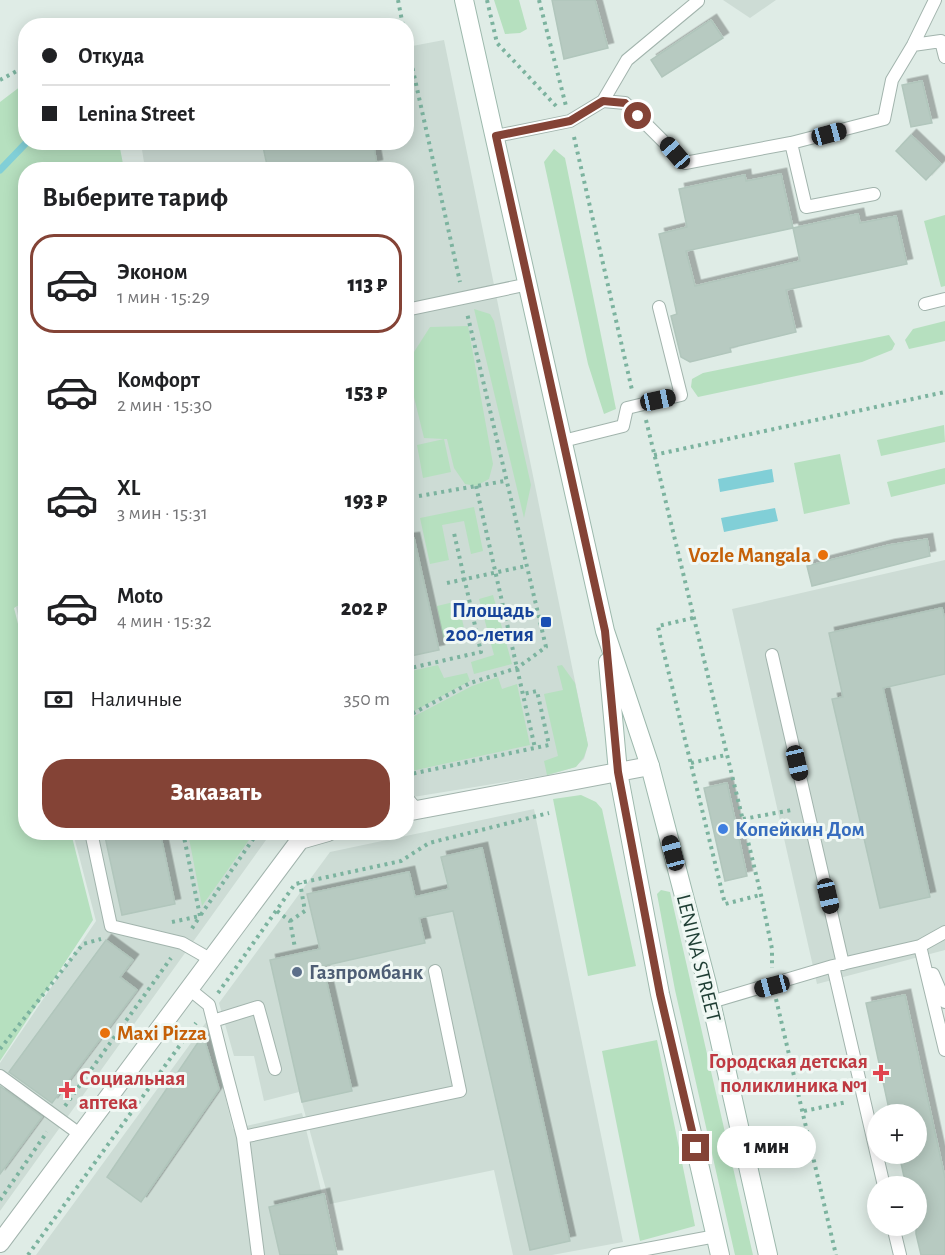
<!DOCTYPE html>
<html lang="ru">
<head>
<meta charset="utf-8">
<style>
	:root { --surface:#fff; --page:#f6f6f6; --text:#202124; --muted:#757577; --line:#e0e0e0; --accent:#844336 }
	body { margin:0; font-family:"Alegreya Sans",sans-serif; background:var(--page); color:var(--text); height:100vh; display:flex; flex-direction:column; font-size:22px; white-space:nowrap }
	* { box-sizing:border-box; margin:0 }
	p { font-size:20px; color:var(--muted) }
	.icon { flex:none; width:33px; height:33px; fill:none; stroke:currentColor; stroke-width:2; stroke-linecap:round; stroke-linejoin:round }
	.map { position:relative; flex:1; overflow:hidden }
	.side { position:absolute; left:18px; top:162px; width:396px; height:678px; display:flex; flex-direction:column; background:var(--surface); border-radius:24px; box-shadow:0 3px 15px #0003 }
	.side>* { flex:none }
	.guide { position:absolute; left:18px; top:18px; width:396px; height:132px; border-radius:24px; box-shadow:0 3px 15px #0003; display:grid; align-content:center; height:132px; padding:0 24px; background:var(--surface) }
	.tools { position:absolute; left:867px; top:1104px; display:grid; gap:12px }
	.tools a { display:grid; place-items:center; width:60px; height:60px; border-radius:50%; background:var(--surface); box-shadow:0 3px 15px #0003; font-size:30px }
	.end { position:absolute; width:27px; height:27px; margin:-14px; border:8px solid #844336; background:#fff; box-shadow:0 0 0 3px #fff }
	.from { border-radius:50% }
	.bubble { position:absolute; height:42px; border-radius:21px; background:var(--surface); box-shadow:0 3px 15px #0003; font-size:20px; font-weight:800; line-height:42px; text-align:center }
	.car { position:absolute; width:18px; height:36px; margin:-18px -9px; border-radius:8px; box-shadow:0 0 4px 2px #0007; background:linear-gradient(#222 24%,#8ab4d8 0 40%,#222 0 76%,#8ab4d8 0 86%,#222 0) }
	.guide b { display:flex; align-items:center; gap:21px; height:57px; font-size:22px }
	.guide b+b { border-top:2px solid var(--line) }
	.guide i { width:15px; height:15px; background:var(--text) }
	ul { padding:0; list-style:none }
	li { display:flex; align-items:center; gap:18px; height:99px; margin:0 12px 9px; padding:0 12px; border:3px solid transparent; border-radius:24px }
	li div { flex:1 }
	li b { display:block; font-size:22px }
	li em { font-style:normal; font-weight:800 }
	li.active { border-color:var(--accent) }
	li>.icon { width:54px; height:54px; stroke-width:1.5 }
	h2 { padding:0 24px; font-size:27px; line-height:72px }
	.pay { display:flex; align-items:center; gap:15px; height:66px; padding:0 24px; font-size:22px }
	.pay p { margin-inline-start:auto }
	.button { display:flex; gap:12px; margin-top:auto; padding:12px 24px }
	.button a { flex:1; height:69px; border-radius:24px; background:var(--accent); color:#fff; font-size:24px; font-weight:800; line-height:69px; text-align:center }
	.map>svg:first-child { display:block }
	.built { fill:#cddcd5 }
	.green { fill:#b6e0bf }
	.water { fill:#81cfd7 }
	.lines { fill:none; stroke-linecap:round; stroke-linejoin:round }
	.stream { stroke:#81cfd7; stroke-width:7 }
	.building { fill:#b7cac1; stroke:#b1c6bc; stroke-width:1.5; fill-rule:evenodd; filter:url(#shadow) }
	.service-casing { stroke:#a2b4ad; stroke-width:14 }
	.minor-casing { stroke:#a2b4ad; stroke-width:20 }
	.secondary-casing { stroke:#9db9ad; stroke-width:20 }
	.path { stroke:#7cb39f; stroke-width:4; stroke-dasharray:3 4.5; stroke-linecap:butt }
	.service { stroke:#fff; stroke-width:12 }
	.minor { stroke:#fff; stroke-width:18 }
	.secondary { stroke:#fff; stroke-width:18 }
	.route { stroke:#844336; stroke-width:8 }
	.food-dot { fill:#e8710a; stroke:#f0f8f4; stroke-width:2 }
	.transit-dot { fill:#1a4fb4; stroke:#f0f8f4; stroke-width:2 }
	.shop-dot { fill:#3f7fe0; stroke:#f0f8f4; stroke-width:2 }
	.service-dot { fill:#5c6f8a; stroke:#f0f8f4; stroke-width:2 }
	.health-dot { fill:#e0444e; stroke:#f0f8f4; stroke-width:2 }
	.labels { text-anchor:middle; stroke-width:6; stroke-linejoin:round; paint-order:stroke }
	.food-label { font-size:21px; font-weight:bold; fill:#c56008; stroke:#f0f8f4; text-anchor:end }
	.transit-label { font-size:21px; font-weight:bold; fill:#164399; stroke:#f0f8f4; text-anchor:end }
	.shop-label { font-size:21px; font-weight:bold; fill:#366cbe; stroke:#f0f8f4; text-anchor:start }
	.street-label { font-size:21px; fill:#1f3e34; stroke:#f0f8f4 }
	.service-label { font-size:21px; font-weight:bold; fill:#4e5e75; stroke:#f0f8f4; text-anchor:start }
	.health-label { font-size:21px; font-weight:bold; fill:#be3a42; stroke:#f0f8f4; text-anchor:end }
</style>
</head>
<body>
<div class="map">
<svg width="945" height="1255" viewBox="0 0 945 1255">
	<defs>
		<filter id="shadow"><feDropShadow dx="5.5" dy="-5.5" stdDeviation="0" flood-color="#0004"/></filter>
	</defs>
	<rect width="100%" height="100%" fill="#dfece6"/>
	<!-- built -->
	<path class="built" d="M 723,0 L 776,0 L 750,18 Z
		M 444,40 L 588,745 L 584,759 L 575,767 L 548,775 L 407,798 L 406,170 L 145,169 L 141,143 L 406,142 L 407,47 Z
		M 945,560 L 945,950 L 817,984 L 732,609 Z
		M 25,602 L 25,645 L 16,607 Z
		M 534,809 L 623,1242 L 552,1255 L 513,1255 L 494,1170 L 330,1204 L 299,1092 L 264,1101 L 254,1056 L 234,1056 L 219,1003 L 330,852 Z
		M 73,833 L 271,833 L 0,1211 L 0,1063 L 96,921 Z
		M 207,1021 L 233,1129 L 302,1113 L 337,1255 L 36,1255 Z"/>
	<!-- green -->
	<path class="green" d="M 494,0 L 519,0 L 527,29 L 520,33 L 505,34 Z
		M 25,83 L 26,142 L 119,143 L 124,169 L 26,170 L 26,601 L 14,608 L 25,652 L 26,832 L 71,833 L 93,920 L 0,1061 L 0,102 Z
		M 554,149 L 565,158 L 616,409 L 604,414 L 588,364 L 544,162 Z
		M 945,215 L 945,286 L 941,287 L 924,221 Z
		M 474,309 L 490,314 L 494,321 L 531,485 L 524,518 Z
		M 945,321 L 945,341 L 909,349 L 905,340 L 913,329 Z
		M 468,326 L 493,464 L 489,479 L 476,486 L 465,484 L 454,468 L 447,439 L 444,439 L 451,472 L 423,478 L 417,445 L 444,439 L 424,438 L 412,389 L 414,352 L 430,327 Z
		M 889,335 L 895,344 L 892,350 L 862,362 L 698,397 L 691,387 L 692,379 L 703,373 Z
		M 944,425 L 945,442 L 881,456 L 877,440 Z
		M 840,454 L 850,504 L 804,514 L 794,463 Z
		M 945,468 L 945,484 L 891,497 L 887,482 Z
		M 474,507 L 483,551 L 471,554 L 464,521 L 442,525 L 449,560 L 430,564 L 420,518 Z
		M 493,595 L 512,664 L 474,674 L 471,662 L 494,655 L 479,599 Z
		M 458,601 L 466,637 L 444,641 L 437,606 Z
		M 438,665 L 444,678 L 467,673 L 470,681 L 407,715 L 407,672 Z
		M 562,665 L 575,683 L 588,745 L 584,757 L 576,767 L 547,775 L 544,761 L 558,756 L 544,694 L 563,690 L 557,666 Z
		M 498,677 L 502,689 L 517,684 L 530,745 L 407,772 L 407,720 L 472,686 Z
		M 581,795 L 596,802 L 602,809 L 636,966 L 588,976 L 553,799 Z
		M 188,833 L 254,833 L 202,906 Z
		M 661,890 L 670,892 L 753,1255 L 735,1255 L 675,990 L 657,894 Z
		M 657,1040 L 695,1226 L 640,1241 L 602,1051 Z"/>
	<!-- water -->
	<path class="water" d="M 772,469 L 774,482 L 720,492 L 718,479 Z
		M 775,508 L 778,521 L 724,532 L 721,518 Z"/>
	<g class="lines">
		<!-- stream -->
		<path class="stream" d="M 0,170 L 27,142"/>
	</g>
	<!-- building -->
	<path class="building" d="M 552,0 L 595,0 L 608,48 L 564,59 Z
		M 711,20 L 723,38 L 662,77 L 651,60 Z
		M 922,81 L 932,123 L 911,127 L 902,85 Z
		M 911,135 L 941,164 L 926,180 L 896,151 Z
		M 262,142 L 373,142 L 377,165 L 355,170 L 268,170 Z
		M 781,174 L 793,228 L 858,214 L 860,223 L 896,216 L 907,264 L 786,290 L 796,332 L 730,348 L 731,352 L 690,362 L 681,357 L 671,316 L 677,314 L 659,234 L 687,227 L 679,189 L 745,175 L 746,181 ZM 793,228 L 800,261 L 695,286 L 686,251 Z
		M 414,538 L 439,650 L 406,657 L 406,539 Z
		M 927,539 L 930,556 L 812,586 L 807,566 L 889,545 Z
		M 942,608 L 945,620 L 945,674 L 883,688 L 930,897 L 880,908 L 832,699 L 843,697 L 829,633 Z
		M 727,783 L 747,876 L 725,881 L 704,788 Z
		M 104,832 L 160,832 L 175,904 L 122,915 Z
		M 482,848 L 570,1241 L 530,1250 L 453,911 L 419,918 L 425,943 L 323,966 L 352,1091 L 302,1102 L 270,960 L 320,949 L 307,894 L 409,872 L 415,897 L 449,889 L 441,857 Z
		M 106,940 L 133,960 L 120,977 L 137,990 L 52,1103 L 9,1072 Z
		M 905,995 L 945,1178 L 945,1255 L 921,1255 L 916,1234 L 916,1186 L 906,1186 L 899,1154 L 916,1154 L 916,1114 L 890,1114 L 866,1003 Z
		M 203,1035 L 219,1089 L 141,1202 L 107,1177 Z
		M 0,1086 L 42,1117 L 0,1174 Z
		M 324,1194 L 337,1255 L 280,1255 L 269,1207 Z"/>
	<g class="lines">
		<defs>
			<path id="service" d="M 913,45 L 941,41 L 945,57
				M 603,101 L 627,60 L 698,1
				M 496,136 L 570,121 L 603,101 L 625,103 L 685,163 L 791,143 L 884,119 L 892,80 L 913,45 L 935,0
				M 791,143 L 806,207 L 874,194
				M 925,304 L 945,299
				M 406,310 L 529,284
				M 563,441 L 623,426 L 627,408 L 681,395 L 659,307
				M 772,655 L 843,964
				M 406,797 L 417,810
				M 91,832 L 111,926 L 182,943 L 210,959
				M 920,946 L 945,1050
				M 833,966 L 884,1186
				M 933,974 L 945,1002
				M 188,988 L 209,1005 L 223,1061 L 243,1137 L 258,1255
				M 711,1002 L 833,966 L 920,946 L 945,932
				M 213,1021 L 258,1007 L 275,1069
				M 0,1076 L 81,1135
				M 243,1137 L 460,1091 L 435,971
				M 893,1226 L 900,1255
				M 615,1255 L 716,1236"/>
			<path id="minor" d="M 406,812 L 650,766
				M 0,1243 L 300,840 L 328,832"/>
			<path id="secondary" d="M 464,0 L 605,631 L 650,766 L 707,984 L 768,1255
				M 608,662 L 618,772 L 660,994 L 720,1255"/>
		</defs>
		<!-- service casing -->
		<use href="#service" class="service-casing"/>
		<!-- minor casing -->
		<use href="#minor" class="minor-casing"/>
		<!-- secondary casing -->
		<use href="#secondary" class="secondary-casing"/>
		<!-- path -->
		<path class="path" d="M 398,0 L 403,26
			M 487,0 L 497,43 L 557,107
			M 539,0 L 566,106
			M 98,26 L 103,22 L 403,25
			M 406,39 L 460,282
			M 0,80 L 26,66
			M 574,137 L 632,390
			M 646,420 L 761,895 L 772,949 L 772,968
			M 654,455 L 945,392
			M 476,486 L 535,748
			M 419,496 L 505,481
			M 447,583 L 526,566
			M 693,618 L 658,626 L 661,641 L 725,904 L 760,895
			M 406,669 L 481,652 L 454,533
			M 406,717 L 470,683 L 517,668 L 546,647 L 467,313
			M 691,763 L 726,755
			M 406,775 L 549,745 L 537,691 L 523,694
			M 743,819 L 792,810
			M 183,832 L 200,916 L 191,930
			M 277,911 L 290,921 L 295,948
			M 290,921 L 305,911 L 300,883
			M 172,922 L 200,916 L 258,832
			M 218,993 L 295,884 L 401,861 L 429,843 L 549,813
			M 776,999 L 836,1255
			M 0,1049 L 83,944 L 101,939
			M 65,1106 L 171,958
			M 804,1111 L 847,1102
			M 0,1200 L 47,1132
			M 28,1255 L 196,1023"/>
		<!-- service -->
		<use href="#service" class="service"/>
		<!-- minor -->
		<use href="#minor" class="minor"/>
		<!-- secondary -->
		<use href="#secondary" class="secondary"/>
	</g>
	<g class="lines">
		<!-- route -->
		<path class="route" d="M 638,116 L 625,103 L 603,101 L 570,121 L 496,136 L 605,631 L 618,772 L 660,994 L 696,1148"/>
	</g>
	<!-- markers -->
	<g class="food-dot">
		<circle cx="823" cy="555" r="6"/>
		<circle cx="105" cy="1033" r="6"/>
	</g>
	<rect class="transit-dot" x="540" y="616" width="12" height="12" rx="3"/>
	<circle class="shop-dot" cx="723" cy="829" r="6"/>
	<circle class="service-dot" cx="297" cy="972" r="6"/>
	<g class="health-dot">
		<path d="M878 1064h6v6h6v6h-6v6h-6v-6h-6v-6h6z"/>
		<path d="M64 1081h6v6h6v6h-6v6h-6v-6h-6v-6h6z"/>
	</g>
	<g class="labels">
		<!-- food labels -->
		<g class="food-label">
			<text x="811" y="562">Vozle Mangala</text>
			<text x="117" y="1040" text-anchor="start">Maxi Pizza</text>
		</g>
		<!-- transit labels -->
		<g class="transit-label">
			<text x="534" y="617">Площадь<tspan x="534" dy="24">200-летия</tspan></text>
		</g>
		<!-- shop labels -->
		<g class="shop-label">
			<text x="735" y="836">Копейкин Дом</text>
		</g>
		<!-- street labels -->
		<g class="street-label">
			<text transform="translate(699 958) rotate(76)" y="7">LENINA STREET</text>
		</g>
		<!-- service labels -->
		<g class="service-label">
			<text x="309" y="979">Газпромбанк</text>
		</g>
		<!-- health labels -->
		<g class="health-label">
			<text x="868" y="1068">Городская детская<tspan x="868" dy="24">поликлиника №1</tspan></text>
			<text x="79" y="1085" text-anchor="start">Социальная<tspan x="79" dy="24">аптека</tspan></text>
		</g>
	</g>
</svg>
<div class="tools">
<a>+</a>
<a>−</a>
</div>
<i class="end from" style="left:638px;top:116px"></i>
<i class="end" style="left:696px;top:1148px"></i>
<div class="bubble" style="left:717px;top:1126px;width:99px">1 мин</div>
<i class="car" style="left:829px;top:134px;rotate:75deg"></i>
<i class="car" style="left:675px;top:153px;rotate:319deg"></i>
<i class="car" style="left:658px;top:400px;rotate:78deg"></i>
<i class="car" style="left:797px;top:763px;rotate:167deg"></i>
<i class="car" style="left:673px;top:853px;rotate:345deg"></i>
<i class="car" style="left:828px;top:896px;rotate:167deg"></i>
<i class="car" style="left:772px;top:986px;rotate:255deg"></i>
<div class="guide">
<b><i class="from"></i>Откуда</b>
<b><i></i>Lenina Street</b>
</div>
<section class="side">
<h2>Выберите тариф</h2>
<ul>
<li class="active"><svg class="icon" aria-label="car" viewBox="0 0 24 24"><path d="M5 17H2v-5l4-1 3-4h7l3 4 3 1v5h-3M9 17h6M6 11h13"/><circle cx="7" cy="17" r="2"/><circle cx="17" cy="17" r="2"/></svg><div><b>Эконом</b><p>1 мин · 15:29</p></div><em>113 ₽</em></li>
<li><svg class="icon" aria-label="car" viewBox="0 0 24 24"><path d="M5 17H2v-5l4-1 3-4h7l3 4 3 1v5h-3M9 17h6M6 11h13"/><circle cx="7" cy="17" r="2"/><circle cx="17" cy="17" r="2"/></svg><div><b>Комфорт</b><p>2 мин · 15:30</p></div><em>153 ₽</em></li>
<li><svg class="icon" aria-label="car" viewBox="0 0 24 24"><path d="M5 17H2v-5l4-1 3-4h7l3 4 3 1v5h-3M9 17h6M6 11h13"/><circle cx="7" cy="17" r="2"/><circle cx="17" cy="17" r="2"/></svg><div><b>XL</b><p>3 мин · 15:31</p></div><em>193 ₽</em></li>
<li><svg class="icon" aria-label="car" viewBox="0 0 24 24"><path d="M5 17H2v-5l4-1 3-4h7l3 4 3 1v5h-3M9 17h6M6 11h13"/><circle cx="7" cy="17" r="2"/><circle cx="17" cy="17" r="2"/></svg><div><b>Moto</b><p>4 мин · 15:32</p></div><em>202 ₽</em></li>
</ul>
<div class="pay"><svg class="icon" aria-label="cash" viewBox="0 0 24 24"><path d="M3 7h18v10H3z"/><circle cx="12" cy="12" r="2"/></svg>Наличные<p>350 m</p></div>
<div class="button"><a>Заказать</a></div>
</section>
</div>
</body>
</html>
